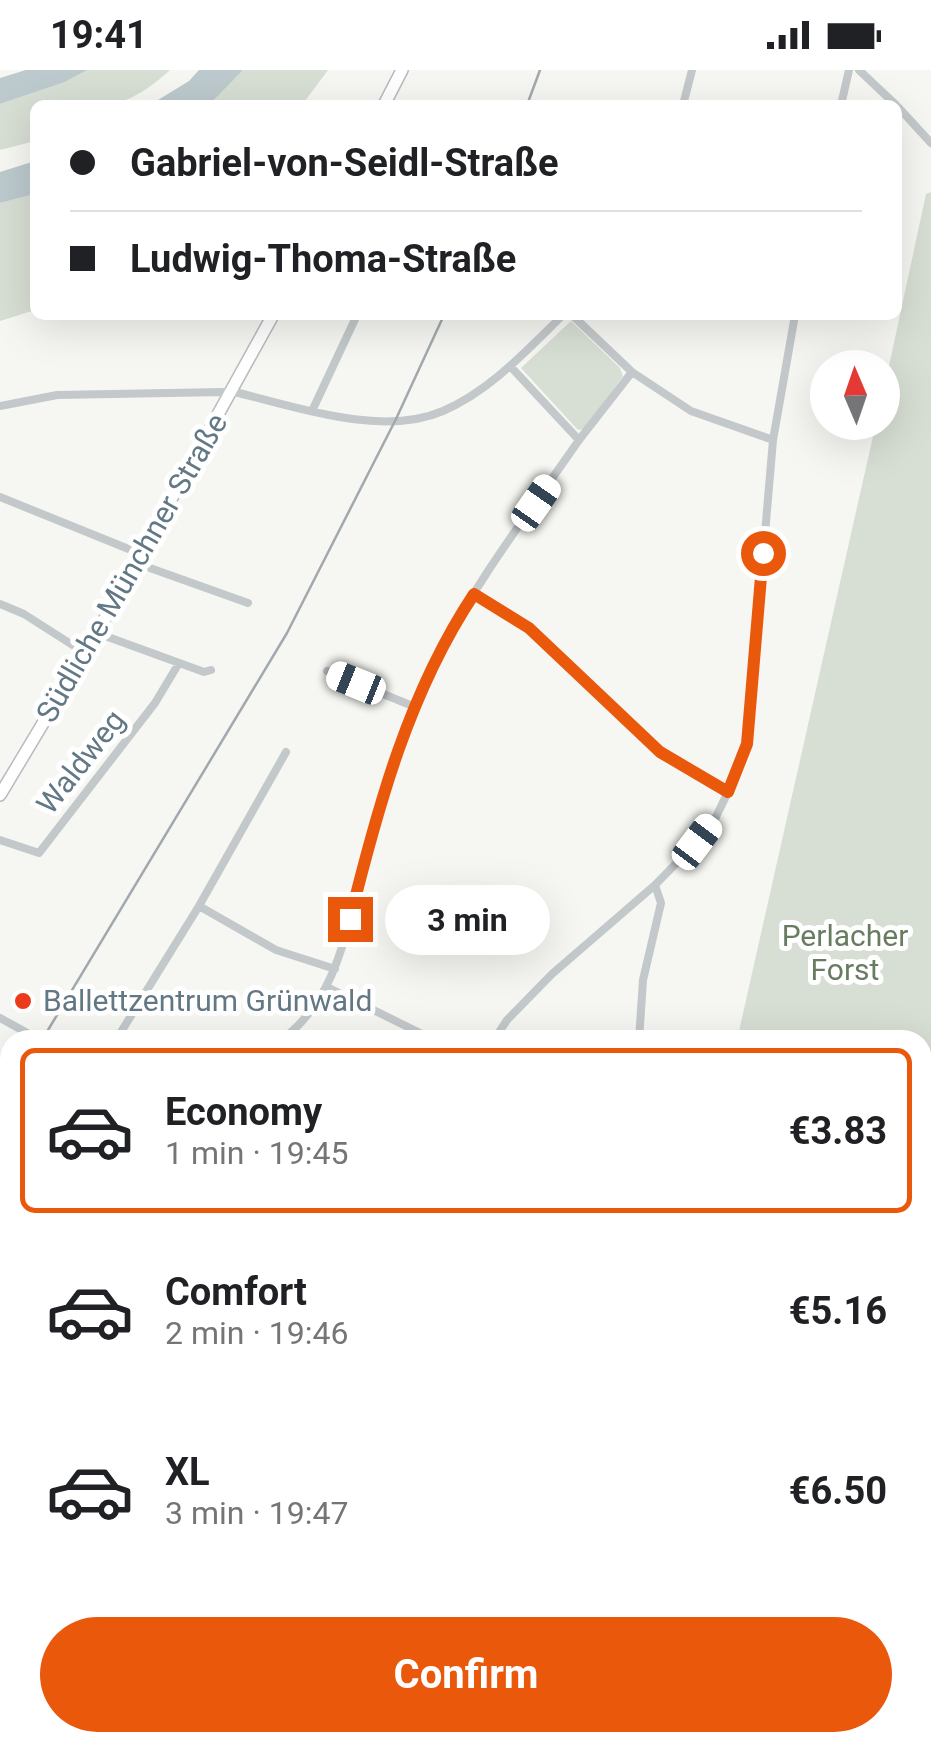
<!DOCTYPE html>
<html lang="en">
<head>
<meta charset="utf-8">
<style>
	:root { --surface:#fff; --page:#f6f6f6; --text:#202124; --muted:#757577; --line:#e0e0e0; --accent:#ea580c }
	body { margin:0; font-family:Roboto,sans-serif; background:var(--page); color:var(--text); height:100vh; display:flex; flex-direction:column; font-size:38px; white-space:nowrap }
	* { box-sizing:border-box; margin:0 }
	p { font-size:32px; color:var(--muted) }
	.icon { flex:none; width:55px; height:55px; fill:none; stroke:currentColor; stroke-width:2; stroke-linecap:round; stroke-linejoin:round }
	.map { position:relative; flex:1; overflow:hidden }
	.drawer { position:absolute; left:0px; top:960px; width:932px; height:722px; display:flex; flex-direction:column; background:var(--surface); border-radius:30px 30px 0 0; box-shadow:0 10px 40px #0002 }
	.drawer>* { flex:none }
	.guide { position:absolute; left:30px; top:30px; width:872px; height:220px; border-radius:15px; box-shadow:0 10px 40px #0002; display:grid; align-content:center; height:220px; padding:0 40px; background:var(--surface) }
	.needle { width:65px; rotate:358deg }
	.controls { position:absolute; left:810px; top:280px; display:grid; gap:20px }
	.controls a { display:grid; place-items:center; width:90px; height:90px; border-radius:50%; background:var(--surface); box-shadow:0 10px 40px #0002; font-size:50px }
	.end { position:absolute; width:45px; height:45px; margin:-22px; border:12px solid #ea580c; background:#fff; box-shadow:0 0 0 5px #fff }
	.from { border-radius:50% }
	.bubble { position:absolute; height:70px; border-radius:35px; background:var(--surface); box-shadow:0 10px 40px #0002; font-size:32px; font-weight:700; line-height:70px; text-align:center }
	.car { position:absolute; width:30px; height:60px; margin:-30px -15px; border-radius:12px; box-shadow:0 0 8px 2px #0007; background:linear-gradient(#fff 24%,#345 0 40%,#fff 0 76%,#345 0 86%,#fff 0) }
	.guide b { display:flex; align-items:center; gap:35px; height:95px; font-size:38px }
	.guide b+b { border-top:2px solid var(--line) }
	.guide i { width:25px; height:25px; background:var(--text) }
	ul { padding:18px 0 0; list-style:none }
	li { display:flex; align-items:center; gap:30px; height:165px; margin:0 20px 15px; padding:0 20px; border:5px solid transparent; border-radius:15px }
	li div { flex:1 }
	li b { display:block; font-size:38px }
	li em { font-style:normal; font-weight:700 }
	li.current { border-color:var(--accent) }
	li>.icon { width:90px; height:90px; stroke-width:1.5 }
	.cta { display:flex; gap:20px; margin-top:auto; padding:20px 40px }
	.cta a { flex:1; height:115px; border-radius:60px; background:var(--accent); color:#fff; font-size:40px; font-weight:700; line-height:115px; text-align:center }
	.status { display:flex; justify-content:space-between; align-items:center; height:70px; padding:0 50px; background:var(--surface); direction:ltr }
	.status svg { height:28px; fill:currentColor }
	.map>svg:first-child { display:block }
	.green { fill:#d7ded3 }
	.water { fill:#bcc9cd }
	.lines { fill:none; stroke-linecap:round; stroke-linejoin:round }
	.secondary-casing { stroke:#b5bbbf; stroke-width:14 }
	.minor { stroke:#c3c8ca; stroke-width:8 }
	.secondary { stroke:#fff; stroke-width:11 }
	.tram { stroke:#a1a9ae; stroke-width:2.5 }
	.route { stroke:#ea580c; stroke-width:12 }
	.poi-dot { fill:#ec3b1b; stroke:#fff; stroke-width:4 }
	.labels { text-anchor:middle; stroke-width:10; stroke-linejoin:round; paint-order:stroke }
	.street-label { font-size:30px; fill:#637885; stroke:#fff }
	.park-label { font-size:30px; fill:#697c62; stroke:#fff }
	.poi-label { font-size:30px; fill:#637885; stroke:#fff; text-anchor:start }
</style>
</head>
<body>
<div class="status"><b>19:41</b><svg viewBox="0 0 49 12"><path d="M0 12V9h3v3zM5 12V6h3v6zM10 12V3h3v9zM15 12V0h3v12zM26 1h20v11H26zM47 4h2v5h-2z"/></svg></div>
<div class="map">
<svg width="931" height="1681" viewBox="0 0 931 1681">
	<rect width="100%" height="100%" fill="#f6f6f2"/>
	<!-- green -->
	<path class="green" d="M 87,0 L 170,0 C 119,46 100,35 35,35 L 35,71 L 0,80 L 0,34 L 65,12 Z
		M 243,0 L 328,0 L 302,35 L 209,35 Z
		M 931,122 L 931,1681 L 562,1681 L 565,1672 L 922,1672 L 922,970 L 737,970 L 876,353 L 882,352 L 883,324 L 926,124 Z
		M 35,124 L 35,240 L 0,251 L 0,133 Z
		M 571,251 L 620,298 L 623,306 L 584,359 L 578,360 L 521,298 Z"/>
	<!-- water -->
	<path class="water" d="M 26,0 L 87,0 L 65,12 L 0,34 L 0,8 Z
		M 199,0 L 243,0 L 209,35 L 150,35 L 189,11 Z
		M 35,91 L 35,124 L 0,133 L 0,102 Z"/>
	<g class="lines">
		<defs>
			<path id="secondary" d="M 384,35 L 402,0
				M 0,725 L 97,563 L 273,245"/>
		</defs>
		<!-- secondary casing -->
		<use href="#secondary" class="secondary-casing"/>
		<!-- minor -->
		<path class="minor" d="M 859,0 L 896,35
			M 683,35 L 692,0
			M 841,35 L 849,0
			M 898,37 L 931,73
			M 510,296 L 579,370 L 632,302 L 572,245
			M 632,302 L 691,341 L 773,370
			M 0,336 L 57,325 L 224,322 L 239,323 C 298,338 383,367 443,341 C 490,321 527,280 563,245
			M 312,341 L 357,245
			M 0,427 L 141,484
			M 136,493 L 248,533
			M 473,524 L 529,558 L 661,682 L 728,722
			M 0,534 L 24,544 L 85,583
			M 97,563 L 204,602 L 211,600
			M 327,601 L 415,637
			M 0,770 L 39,783 L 155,633 L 179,593
			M 199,836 L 276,880 L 335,899
			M 327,917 L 434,970
			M 0,948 L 40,970
			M 116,970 L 199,836 L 286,682
			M 281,970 C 334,932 345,868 360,809 C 379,734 401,656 437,587 C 477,510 530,441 579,370
			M 494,970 L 507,950 L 552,904 L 655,815 L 697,772 L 714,751 L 728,722 L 747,674 L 773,370 L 795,245
			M 639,970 L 643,910 L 661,833 L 655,815
			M 0,1148 L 10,1136
			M 0,1343 L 10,1336
			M 0,1408 L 10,1416
			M 0,1612 L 10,1611
			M 25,1672 L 26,1681
			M 42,1672 L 43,1681
			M 115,1672 L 117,1681
			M 191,1672 L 192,1681
			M 392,1672 L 400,1681
			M 247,1681 L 251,1672
			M 287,1681 L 302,1672"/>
		<!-- secondary -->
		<use href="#secondary" class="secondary"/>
		<!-- tram -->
		<path class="tram" d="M 527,35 L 540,0
			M 42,970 L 287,563 L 396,349 L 444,245
			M 0,1040 L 10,1024"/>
	</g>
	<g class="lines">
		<!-- route -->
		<path class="route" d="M 350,849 C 378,736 409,622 474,524 L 529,558 L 660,682 L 728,722 L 747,674 L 763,483"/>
	</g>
	<!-- markers -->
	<circle class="poi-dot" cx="23" cy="931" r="10"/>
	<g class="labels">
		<!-- street labels -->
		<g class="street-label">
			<text transform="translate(132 498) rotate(-60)" y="10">Südliche Münchner Straße</text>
			<text transform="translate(81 692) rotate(-52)" y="10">Waldweg</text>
		</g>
		<!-- park labels -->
		<g class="park-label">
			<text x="845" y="876">Perlacher<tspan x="845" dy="34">Forst</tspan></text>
		</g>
		<!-- poi labels -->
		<g class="poi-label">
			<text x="43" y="941">Ballettzentrum Grünwald</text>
		</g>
	</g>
</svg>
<div class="controls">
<a><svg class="needle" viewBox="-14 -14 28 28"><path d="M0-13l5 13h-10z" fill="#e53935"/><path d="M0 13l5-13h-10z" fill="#757577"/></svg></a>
</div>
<i class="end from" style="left:763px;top:483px"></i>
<i class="end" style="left:350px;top:849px"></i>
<div class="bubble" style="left:385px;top:815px;width:165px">3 min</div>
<i class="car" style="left:536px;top:433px;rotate:35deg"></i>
<i class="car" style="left:356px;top:613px;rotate:292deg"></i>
<i class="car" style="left:697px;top:772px;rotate:37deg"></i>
<div class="guide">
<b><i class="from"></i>Gabriel-von-Seidl-Straße</b>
<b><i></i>Ludwig-Thoma-Straße</b>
</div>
<section class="drawer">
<ul>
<li class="current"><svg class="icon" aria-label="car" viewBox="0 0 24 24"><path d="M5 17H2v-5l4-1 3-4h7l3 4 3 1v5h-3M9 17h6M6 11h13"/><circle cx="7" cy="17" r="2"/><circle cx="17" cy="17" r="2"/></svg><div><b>Economy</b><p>1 min · 19:45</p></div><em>€3.83</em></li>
<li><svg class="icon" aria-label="car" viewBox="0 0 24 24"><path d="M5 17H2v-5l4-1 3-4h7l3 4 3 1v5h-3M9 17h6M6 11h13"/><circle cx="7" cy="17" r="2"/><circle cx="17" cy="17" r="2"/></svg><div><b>Comfort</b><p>2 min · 19:46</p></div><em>€5.16</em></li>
<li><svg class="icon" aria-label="car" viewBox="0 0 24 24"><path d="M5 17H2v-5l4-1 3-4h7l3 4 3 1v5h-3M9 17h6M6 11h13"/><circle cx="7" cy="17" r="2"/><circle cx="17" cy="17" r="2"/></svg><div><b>XL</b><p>3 min · 19:47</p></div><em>€6.50</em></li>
</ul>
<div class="cta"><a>Confirm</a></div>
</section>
</div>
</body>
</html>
